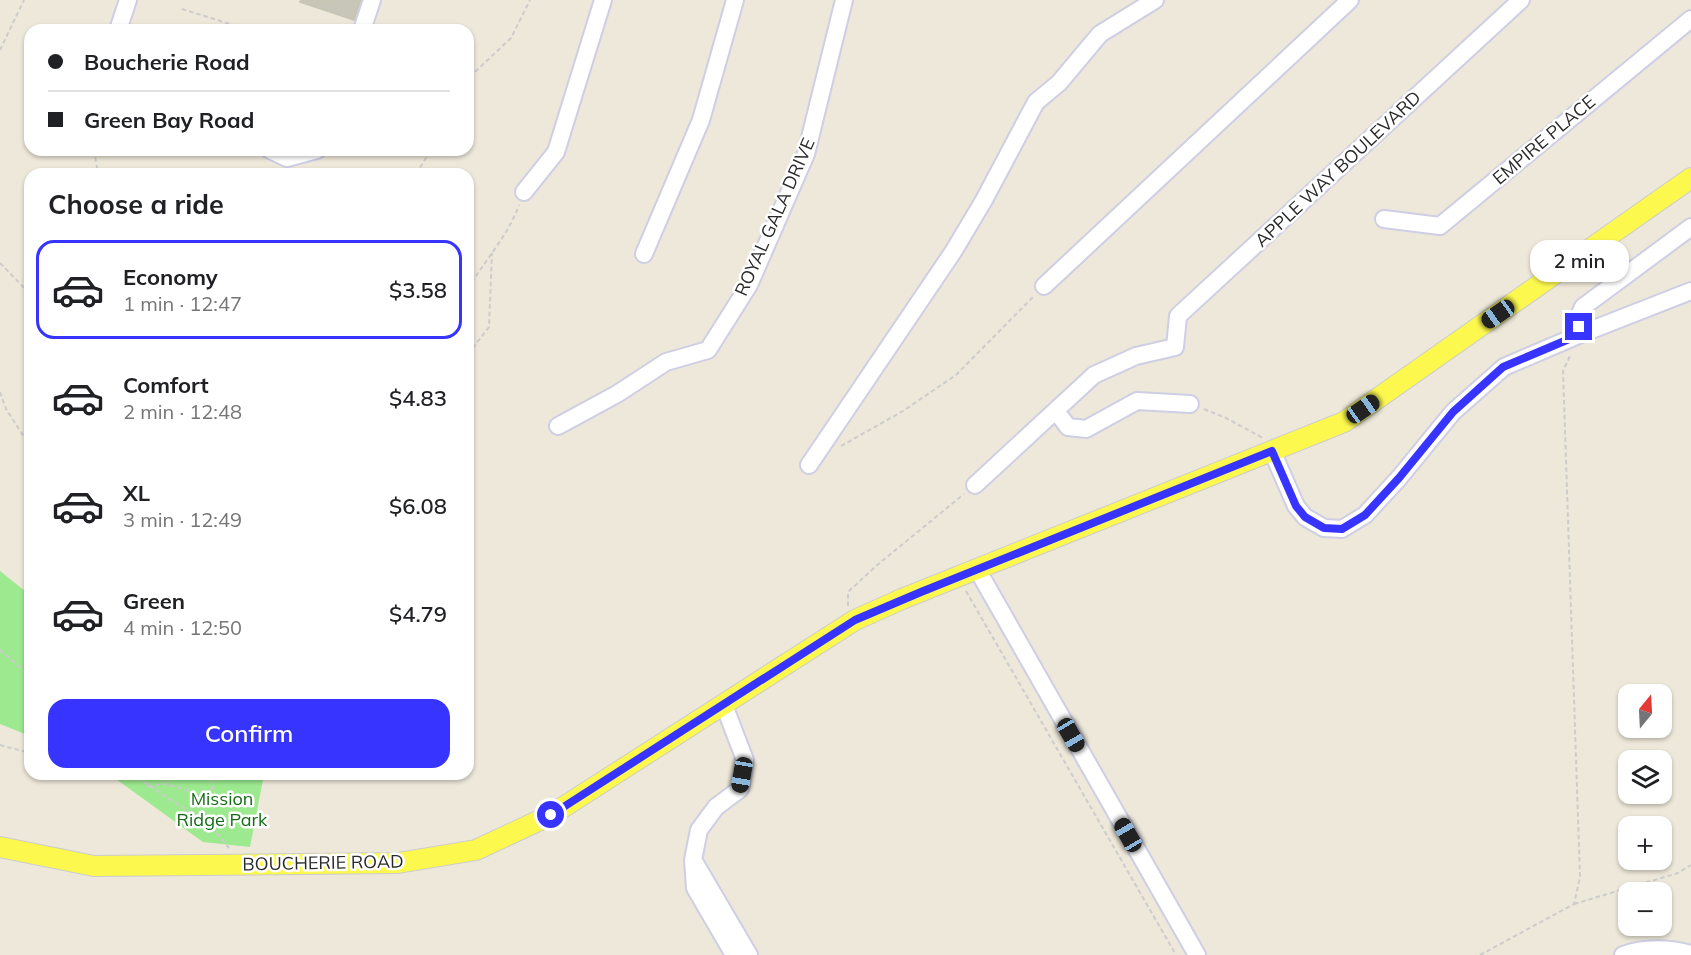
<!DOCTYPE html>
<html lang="en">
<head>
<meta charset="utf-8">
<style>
	:root { --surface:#fff; --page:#f2f2f2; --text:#202124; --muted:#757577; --line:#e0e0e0; --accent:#3734ff }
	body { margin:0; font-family:Mulish,sans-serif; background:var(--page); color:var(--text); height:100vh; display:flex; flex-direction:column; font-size:22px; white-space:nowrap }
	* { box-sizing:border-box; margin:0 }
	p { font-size:20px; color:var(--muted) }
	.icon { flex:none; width:33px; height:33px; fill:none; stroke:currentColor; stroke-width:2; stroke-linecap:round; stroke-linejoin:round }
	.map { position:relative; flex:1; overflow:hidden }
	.side { position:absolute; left:24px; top:168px; width:450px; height:612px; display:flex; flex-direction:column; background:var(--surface); border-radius:18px; box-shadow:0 2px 4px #0004 }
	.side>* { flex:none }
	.guide { position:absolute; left:24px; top:24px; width:450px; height:132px; border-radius:18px; box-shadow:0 2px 4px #0004; display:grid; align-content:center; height:132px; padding:0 24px; background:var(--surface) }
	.needle { width:39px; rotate:18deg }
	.controls { position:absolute; left:1618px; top:684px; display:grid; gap:12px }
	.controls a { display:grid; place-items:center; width:54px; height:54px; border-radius:12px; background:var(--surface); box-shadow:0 2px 4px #0004; font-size:30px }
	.end { position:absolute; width:27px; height:27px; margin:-14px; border:8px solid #3734ff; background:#fff; box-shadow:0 0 0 3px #fff }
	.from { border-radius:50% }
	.bubble { position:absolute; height:42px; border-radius:18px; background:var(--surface); box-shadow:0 2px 4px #0004; font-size:20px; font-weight:600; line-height:42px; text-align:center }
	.car { position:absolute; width:18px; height:36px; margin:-18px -9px; border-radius:8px; box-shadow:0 0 4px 2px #0007; background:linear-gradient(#222 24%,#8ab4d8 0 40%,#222 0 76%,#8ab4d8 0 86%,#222 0) }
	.guide b { display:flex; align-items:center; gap:21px; height:57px; font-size:22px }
	.guide b+b { border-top:2px solid var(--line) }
	.guide i { width:15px; height:15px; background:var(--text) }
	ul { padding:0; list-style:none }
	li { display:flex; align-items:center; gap:18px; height:99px; margin:0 12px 9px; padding:0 12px; border:3px solid transparent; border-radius:18px }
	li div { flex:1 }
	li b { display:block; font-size:22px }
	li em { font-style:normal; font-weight:600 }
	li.selected { border-color:var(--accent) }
	li>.icon { width:54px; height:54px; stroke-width:1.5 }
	h2 { padding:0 24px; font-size:27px; line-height:72px }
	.cta { display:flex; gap:12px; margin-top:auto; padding:12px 24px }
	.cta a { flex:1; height:69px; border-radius:18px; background:var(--accent); color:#fff; font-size:24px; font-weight:600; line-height:69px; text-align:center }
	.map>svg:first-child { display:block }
	.green { fill:#9ce990 }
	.building { fill:#c8c5b9; stroke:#c8c5b3; stroke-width:1.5 }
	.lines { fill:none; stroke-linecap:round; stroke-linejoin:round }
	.minor-casing { stroke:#cecee4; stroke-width:20 }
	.major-casing { stroke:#ccc; stroke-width:22 }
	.path { stroke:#ccc; stroke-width:2; stroke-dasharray:4.5 3; stroke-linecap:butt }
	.minor { stroke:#fff; stroke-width:16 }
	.major { stroke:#fdf84e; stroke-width:20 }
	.route { stroke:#3734ff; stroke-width:8 }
	.labels { text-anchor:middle; stroke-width:5; stroke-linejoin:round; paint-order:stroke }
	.street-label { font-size:18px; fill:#292929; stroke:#fff }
	.park-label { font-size:18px; fill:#146c13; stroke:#fff }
</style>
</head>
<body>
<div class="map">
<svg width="1691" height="955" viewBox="0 0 1691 955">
	<rect width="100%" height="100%" fill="#ede8d9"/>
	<!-- green -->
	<path class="green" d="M 0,571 L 30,595 L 30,736 L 0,724 Z
		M 109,774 L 264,774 L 250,847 L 203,842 Z"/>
	<!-- building -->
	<path class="building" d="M 301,0 L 361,0 L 354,20 L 300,2 Z"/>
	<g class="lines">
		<defs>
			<path id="minor" d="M 118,30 L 128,0
				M 362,30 L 372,0
				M 270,150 L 287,158 L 317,150
				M 524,192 L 556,152 L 603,0
				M 1384,219 L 1440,226 L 1691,19
				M 644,254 L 701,120 L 735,0
				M 1044,286 L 1350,0
				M 1581,334 L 1578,318 L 1583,307 L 1691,227
				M 1056,411 L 1068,427 L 1086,429 L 1137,401 L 1190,404
				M 558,426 L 617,394 L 666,362 L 708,350 L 749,285 L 806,154 L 844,0
				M 1272,451 L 1296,506 L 1305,517 L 1324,528 L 1342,529 L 1365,515 L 1399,478 L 1453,412 L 1504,367 L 1581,334 L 1691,291
				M 809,465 L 953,252 L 984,200 L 1036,102 L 1059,83 L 1100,34 L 1155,0
				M 975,485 L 1094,375 L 1136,356 L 1175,347 L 1178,316 L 1521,0
				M 977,569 L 1197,955
				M 724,705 L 745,760 L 740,789 L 716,807 L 699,830 L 693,860 L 695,888 L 734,955
				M 695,863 L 749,955
				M 1623,955 C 1644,947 1670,948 1691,954"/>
			<path id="major" d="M 0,847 L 94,866 L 398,863 L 476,850 L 551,815 L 855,620 L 902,599 L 1344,422 L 1691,178"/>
		</defs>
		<!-- minor casing -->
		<use href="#minor" class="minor-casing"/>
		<!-- major casing -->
		<use href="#major" class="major-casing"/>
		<!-- path -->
		<path class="path" d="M 182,9 L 249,30
			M 0,50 L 24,0
			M 468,85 L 475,72 L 511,38 L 530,0
			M 94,150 L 98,174
			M 416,174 L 431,150
			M 0,263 L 30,294
			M 468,289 C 484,261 508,236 519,205
			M 468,354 L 489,327 L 492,253
			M 0,392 L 6,409 L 30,446
			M 1204,409 L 1226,418 L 1263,438
			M 841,446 L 903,411 L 956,375 L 1034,296
			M 966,591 L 1176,955
			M 848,606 L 848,592 L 876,566 L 964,494
			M 0,650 L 30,676
			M 0,745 L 30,753
			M 131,774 L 210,825 L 229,848
			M 148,786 L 167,784 L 205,796 L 213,787 L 213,774
			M 1574,904 L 1678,873 L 1691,865
			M 1480,955 L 1574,904 L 1580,877 L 1563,371 L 1570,356"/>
		<!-- minor -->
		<use href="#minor" class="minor"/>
		<!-- major -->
		<use href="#major" class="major"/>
	</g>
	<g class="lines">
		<!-- route -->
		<path class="route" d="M 551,815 L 855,620 L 921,592 L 1272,451 L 1296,506 L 1305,517 L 1324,528 L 1342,529 L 1365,515 L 1399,478 L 1453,412 L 1503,367 L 1581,334 L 1579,327"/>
	</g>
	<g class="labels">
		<!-- street labels -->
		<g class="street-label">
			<text transform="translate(1544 140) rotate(-40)" y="6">EMPIRE PLACE</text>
			<text transform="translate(1338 169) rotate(-43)" y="6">APPLE WAY BOULEVARD</text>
			<text transform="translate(775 217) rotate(-66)" y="6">ROYAL GALA DRIVE</text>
			<text transform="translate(323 863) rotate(-1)" y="6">BOUCHERIE ROAD</text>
		</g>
		<!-- park labels -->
		<g class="park-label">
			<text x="222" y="805">Mission<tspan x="222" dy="21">Ridge Park</tspan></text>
		</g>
	</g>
</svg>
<div class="controls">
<a><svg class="needle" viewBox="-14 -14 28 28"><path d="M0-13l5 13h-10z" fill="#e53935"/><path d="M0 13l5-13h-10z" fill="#757577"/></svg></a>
<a><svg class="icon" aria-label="layers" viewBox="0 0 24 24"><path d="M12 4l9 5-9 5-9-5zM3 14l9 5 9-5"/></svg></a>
<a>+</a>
<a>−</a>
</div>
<i class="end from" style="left:551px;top:815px"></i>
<i class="end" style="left:1579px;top:327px"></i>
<div class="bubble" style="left:1530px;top:240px;width:99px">2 min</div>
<i class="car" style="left:1498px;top:314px;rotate:235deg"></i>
<i class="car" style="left:1363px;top:409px;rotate:55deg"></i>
<i class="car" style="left:1071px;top:735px;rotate:150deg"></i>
<i class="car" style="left:742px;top:775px;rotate:190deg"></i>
<i class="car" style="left:1128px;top:835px;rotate:330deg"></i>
<div class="guide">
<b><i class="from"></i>Boucherie Road</b>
<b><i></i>Green Bay Road</b>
</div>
<section class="side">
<h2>Choose a ride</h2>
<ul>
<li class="selected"><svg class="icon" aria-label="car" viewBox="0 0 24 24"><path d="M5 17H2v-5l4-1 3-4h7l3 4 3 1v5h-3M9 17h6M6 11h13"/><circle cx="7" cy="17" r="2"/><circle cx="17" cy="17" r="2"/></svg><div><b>Economy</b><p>1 min · 12:47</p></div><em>$3.58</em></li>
<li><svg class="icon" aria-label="car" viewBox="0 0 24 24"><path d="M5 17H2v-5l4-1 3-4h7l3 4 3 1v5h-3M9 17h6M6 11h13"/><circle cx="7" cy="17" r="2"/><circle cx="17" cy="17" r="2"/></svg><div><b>Comfort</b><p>2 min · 12:48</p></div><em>$4.83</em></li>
<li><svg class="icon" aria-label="car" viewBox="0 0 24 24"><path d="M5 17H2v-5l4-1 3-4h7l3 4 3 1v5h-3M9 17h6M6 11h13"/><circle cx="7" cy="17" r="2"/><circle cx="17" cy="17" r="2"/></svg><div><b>XL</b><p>3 min · 12:49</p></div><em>$6.08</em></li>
<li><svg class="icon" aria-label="car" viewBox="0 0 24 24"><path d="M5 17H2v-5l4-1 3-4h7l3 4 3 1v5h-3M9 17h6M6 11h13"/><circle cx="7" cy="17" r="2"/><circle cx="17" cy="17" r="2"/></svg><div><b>Green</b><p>4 min · 12:50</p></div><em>$4.79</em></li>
</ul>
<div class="cta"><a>Confirm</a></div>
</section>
</div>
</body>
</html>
